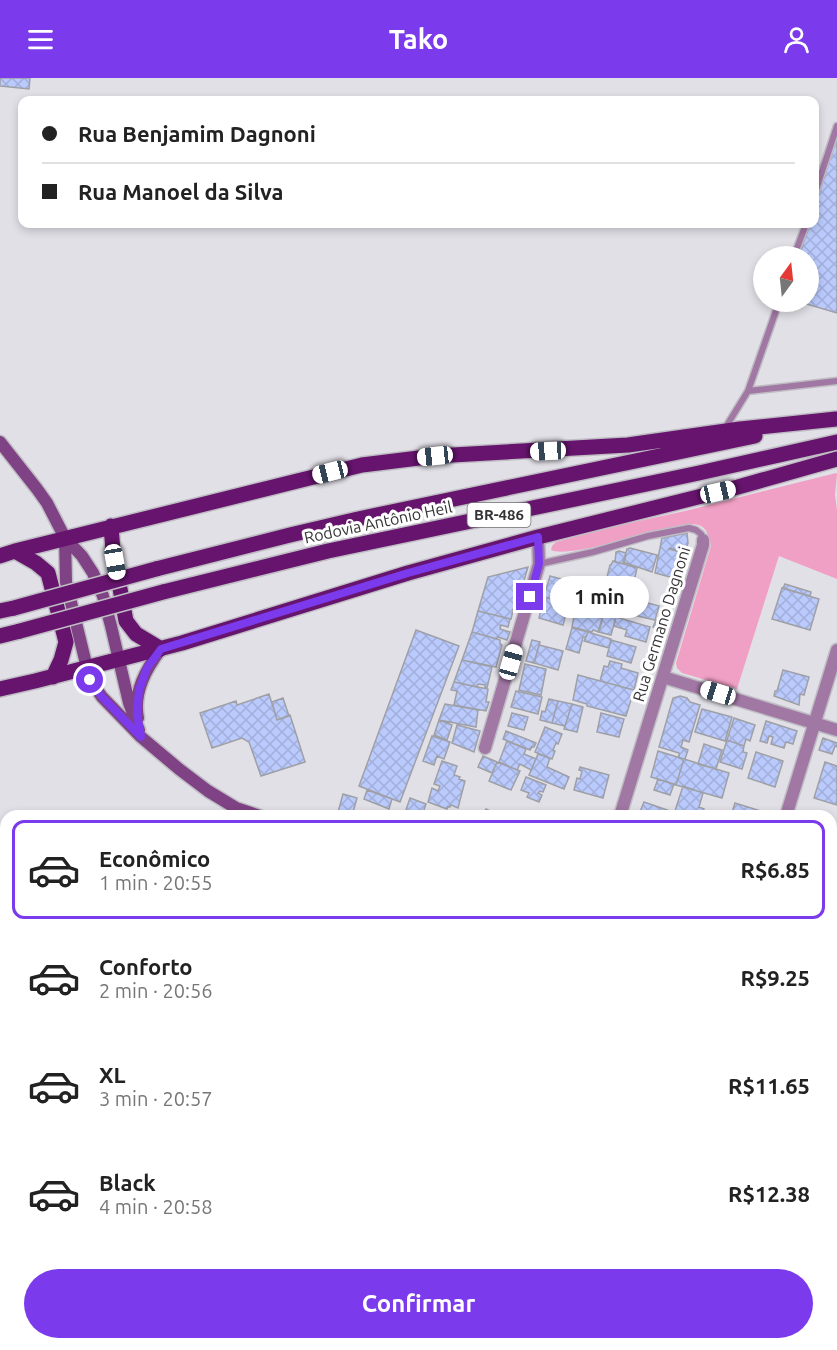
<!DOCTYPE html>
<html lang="pt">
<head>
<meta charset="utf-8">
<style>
	:root { --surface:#fff; --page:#f2f2f2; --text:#222; --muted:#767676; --line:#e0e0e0; --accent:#7c3aed }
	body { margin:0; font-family:Ubuntu,sans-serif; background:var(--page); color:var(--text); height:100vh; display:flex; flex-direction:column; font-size:22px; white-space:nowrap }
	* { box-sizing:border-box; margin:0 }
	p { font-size:20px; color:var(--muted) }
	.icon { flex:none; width:33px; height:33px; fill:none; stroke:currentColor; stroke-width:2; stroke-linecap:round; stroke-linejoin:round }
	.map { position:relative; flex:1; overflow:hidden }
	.details { position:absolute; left:0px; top:732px; width:837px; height:540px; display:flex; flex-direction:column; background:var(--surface); border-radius:18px 18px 0 0; box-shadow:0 3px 9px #0003 }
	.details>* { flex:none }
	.guide { position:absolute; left:18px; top:18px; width:801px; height:132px; border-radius:12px; box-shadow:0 3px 9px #0003; display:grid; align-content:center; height:132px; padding:0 24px; background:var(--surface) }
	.needle { width:39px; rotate:15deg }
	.fabs { position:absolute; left:753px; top:168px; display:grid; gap:12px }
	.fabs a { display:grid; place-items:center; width:66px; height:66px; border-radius:50%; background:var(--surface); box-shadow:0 3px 9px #0003; font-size:30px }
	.end { position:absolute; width:27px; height:27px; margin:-14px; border:8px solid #7c3aed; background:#fff; box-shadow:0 0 0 3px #fff }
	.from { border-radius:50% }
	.bubble { position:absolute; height:42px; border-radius:21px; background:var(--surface); box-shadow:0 3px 9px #0003; font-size:20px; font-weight:600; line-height:42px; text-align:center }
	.car { position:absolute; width:18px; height:36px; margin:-18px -9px; border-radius:8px; box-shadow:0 0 4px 2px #0007; background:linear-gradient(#fff 24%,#345 0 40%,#fff 0 76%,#345 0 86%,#fff 0) }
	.guide b { display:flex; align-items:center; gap:21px; height:57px; font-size:22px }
	.guide b+b { border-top:2px solid var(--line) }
	.guide i { width:15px; height:15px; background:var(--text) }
	ul { padding:10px 0 0; list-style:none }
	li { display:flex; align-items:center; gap:18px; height:99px; margin:0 12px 9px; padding:0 12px; border:3px solid transparent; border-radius:12px }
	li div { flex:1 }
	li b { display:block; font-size:22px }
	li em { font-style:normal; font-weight:600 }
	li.active { border-color:var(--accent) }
	li>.icon { width:54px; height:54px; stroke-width:1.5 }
	.action { display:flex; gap:12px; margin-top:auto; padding:12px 24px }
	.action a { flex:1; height:69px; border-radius:36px; background:var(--accent); color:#fff; font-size:24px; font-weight:600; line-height:69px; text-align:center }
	header { display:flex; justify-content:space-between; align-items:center; height:78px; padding:0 24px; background:var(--accent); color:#fff; font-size:27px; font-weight:600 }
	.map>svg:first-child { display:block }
	.grass { fill:#f1a0c5 }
	.forest { fill:url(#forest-firs) }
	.building { fill:url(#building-cross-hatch); stroke:#9ea0a6; stroke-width:1.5 }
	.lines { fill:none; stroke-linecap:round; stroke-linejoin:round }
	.lane-casing { stroke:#bfbdc3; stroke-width:9 }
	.street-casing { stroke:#bfbdc3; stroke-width:15 }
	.secondary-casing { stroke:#bfbdc3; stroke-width:15 }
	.primary-casing { stroke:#bfbdc3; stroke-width:18 }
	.lane { stroke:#a177a4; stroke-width:6 }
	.street { stroke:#a177a4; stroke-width:12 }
	.secondary { stroke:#7f4284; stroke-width:12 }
	.primary { stroke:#66146d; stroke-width:15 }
	.primary-bridge-casing { stroke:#bfbdc3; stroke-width:18; stroke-linecap:butt }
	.primary-bridge { stroke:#66146d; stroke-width:15 }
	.route { stroke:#7c3aed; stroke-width:8 }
	.labels { text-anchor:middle; stroke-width:6; stroke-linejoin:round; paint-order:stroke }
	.shield { fill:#fff; stroke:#717072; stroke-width:1.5 }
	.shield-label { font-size:15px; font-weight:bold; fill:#343335 }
	.street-label { font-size:16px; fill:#343335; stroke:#fff }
</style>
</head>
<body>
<header><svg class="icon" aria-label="menu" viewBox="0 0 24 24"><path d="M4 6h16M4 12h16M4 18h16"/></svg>Tako<svg class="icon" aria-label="person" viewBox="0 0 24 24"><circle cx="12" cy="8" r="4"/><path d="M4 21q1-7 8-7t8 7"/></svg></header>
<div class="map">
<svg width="837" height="1272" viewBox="0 0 837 1272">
	<defs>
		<pattern id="forest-firs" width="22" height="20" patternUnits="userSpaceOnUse" patternTransform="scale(1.5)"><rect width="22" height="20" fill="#f1a0c5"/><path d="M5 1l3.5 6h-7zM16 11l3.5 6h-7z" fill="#c483a1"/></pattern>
		<pattern id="building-cross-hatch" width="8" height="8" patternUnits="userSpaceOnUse" patternTransform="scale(1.5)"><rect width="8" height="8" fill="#bacafd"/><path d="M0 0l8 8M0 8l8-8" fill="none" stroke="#a0aed9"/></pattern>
	</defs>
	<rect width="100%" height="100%" fill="#e2e0e7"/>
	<!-- grass -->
	<path class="grass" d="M 836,395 L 837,396 L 835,417 L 837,432 L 837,501 L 779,478 L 737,611 L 682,595 L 677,590 L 676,585 L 711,468 C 707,451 705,446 688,446 C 663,451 567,481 551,472 L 552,468 L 556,464 L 611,449 L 685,433 Z"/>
	<!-- forest -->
	<path class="forest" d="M 0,1168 L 6,1187 L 6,1266 L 9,1266 L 6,1272 L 0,1272 Z"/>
	<!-- building -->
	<path class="building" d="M 0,0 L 30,0 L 29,11 L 0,8 Z
		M 837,59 L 837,235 L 800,224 L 808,224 L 808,178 L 799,178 L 810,146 L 814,146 L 814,131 Z
		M 687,455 L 688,465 L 685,475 L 670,470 L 669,471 L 683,475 L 674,500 L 655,495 L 662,460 Z
		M 630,470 L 657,477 L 652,494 L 623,484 L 627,471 Z
		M 619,473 L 626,475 L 624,486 L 615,484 L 616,474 Z
		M 613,483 L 637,490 L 632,513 L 605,507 L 610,487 L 611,487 Z
		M 528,489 L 523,506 L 520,505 L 511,541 L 478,533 L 488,499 Z
		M 550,498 L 583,507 L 577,528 L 544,519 Z
		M 785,506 L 811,514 L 810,518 L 783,510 Z
		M 782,510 L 819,521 L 810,552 L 772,541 Z
		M 621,511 L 632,513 L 630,518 L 620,516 Z
		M 612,515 L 659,528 L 655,542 L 616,533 L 619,520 L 611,518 Z
		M 544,519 L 604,535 L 599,554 L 593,552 L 592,554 L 572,549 L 574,538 L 566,536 L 563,547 L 539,540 Z
		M 606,523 L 613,525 L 611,529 L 616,531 L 616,539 L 604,535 Z
		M 478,533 L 510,541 L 508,549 L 501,547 L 500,551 L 510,554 L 507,562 L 498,559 L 497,561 L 472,554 Z
		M 604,535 L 616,539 L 611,557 L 598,554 Z
		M 616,539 L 650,549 L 646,564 L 625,558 L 627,552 L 614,548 Z
		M 656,542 L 664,545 L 662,551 L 653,549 Z
		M 572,550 L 588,554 L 586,559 L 583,559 L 579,575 L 566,571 Z
		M 416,552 L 459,568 L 400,724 L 359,708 Z
		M 472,554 L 500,562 L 500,566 L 502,567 L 496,589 L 462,582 Z
		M 588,554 L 611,561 L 609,570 L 584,563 Z
		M 532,562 L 540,564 L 534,585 L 526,583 Z
		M 611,562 L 636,569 L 631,585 L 607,578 Z
		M 539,567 L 563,573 L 558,592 L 534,585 Z
		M 462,582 L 492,589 L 487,610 L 485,609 L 485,607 L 478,606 L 477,609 L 454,604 Z
		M 610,583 L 622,586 L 621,590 L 638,595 L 634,612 L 600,603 L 604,588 L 608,589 Z
		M 525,586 L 546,591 L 541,617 L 519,612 Z
		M 783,592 L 809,599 L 804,617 L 800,616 L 799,627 L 774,618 L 775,613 L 777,613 Z
		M 578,597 L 634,612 L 626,638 L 587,628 L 587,626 L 573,622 Z
		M 454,604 L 488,611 L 486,624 L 489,624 L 486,633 L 454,627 L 457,613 L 451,612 Z
		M 516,613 L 542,619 L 538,636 L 511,629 Z
		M 269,616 L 277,642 L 290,637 L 305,684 L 261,698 L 249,664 L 242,660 L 212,670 L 200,635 L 236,623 L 237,627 Z
		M 680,618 L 687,620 L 690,624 L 700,627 L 689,664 L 683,662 L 681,669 L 688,672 L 685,681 L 679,680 L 679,675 L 659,669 L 673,620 Z
		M 283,620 L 289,638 L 277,642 L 272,624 Z
		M 549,621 L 558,623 L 552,645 L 540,642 L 542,633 L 545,634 Z
		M 558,623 L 572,626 L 565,648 L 552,645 Z
		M 445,626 L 478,632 L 476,649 L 439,642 Z
		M 572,626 L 583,629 L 577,654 L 564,651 Z
		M 702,631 L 732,639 L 725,663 L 695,654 Z
		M 512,635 L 528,639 L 524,652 L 508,648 Z
		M 601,635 L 624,641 L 619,659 L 597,654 Z
		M 734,640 L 755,647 L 750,663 L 746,661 L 744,668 L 727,662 Z
		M 439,642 L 452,647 L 447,662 L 434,657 Z
		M 766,643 L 797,653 L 793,666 L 786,664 L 784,670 L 771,666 L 773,659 L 769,658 L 767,665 L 760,663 Z
		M 457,647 L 480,653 L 474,674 L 452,665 Z
		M 545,649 L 562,656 L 558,666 L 556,665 L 553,672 L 555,673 L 552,681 L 535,674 Z
		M 506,653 L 536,665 L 534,669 L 532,669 L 530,672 L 503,661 Z
		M 432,658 L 450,664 L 444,681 L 437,678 L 434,687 L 423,683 Z
		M 823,660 L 837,665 L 837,669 L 835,668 L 832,676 L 819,672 Z
		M 727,662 L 744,668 L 743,674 L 747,675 L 742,691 L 720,684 Z
		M 507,663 L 526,671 L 524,676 L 536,681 L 531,692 L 520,686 L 517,692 L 499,684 Z
		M 704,666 L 722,672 L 716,691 L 698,686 Z
		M 658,673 L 684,681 L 676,707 L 651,699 Z
		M 756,674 L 783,683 L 775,709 L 748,700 Z
		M 538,676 L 550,680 L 547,689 L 569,699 L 564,711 L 529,697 Z
		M 483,678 L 497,684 L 492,695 L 478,689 Z
		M 684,681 L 729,695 L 722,720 L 676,707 Z
		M 442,683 L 457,688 L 454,697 L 460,699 L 459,701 L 465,703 L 458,730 L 451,727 L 450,729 L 448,729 L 447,731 L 428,724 L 432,710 L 438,713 L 440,708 L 434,706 Z
		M 497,684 L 520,693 L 511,712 L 489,703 Z
		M 825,684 L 837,688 L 837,727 L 814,720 Z
		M 580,689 L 609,697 L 603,720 L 574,712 L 577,700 L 580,701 L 582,693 L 579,692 Z
		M 526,699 L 546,707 L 543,714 L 540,713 L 538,715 L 542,717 L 539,724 L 527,719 L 529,715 L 521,712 Z
		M 658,701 L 674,706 L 670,717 L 654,712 Z
		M 683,708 L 703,715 L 699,729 L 704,731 L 702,738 L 690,738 L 675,733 Z
		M 367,712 L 392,721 L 389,731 L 364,721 Z
		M 343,716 L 357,720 L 352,738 L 337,738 Z
		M 410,720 L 426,726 L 422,738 L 404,738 Z
		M 644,724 L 673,734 L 672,738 L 644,738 L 644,735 L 640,734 Z
		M 735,725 L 764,734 L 762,738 L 731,738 Z
		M 486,731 L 500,738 L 482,738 Z
		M 831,812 L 833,813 L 833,814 L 837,814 L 837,838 L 831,836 Z
		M 834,851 L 837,852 L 837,866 L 831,864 Z
		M 831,864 L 837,866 L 837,874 L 831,892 Z
		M 831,935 L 837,937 L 837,949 L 831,947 Z
		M 833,948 L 837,949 L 837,978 L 831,976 L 831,954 Z
		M 831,976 L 837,978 L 836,984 L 834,983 L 831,994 Z
		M 831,1003 L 833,1004 L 832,1007 L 837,1009 L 837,1064 L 831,1062 Z
		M 831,1189 L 837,1191 L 837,1208 L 831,1206 Z
		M 831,1206 L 837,1208 L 837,1236 L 831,1234 Z
		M 831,1237 L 837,1238 L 837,1260 L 831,1259 Z
		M 831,1261 L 837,1263 L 837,1272 L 812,1272 L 814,1266 L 831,1266 Z"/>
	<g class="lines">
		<defs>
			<path id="lane" d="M 814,118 L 837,48
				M 794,178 L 806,146
				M 748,313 L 837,303
				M 724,352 L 748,313 L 779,224
				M 539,486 L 593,474 L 648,458 L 689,450 L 696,452 L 701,456 L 703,462"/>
			<path id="street" d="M 663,599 L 837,652
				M 485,670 L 539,486 L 538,459
				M 620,738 L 703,467 L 703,462
				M 786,738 L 837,572
				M 831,1078 L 837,1080
				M 831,1136 L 837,1116
				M 789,1272 L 791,1266"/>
			<path id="secondary" d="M 0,364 L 37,411 L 47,425 L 65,460 L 82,478 L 93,495 L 103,518 L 111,548 L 129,625 L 139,652
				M 65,460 L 66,504 L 90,602 L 102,619 L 141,659 L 179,691 L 208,713 L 236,730 L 260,738
				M 138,640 C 133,614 146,591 161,571
				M 711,1266 L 713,1272"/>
			<path id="primary" d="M 111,448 L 113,473 L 126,543 L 136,556 L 161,571
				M 15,473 L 36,485 L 48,495 L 66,564 L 61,582 L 53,599
				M 0,478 L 15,473 L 362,387 L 435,378 L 628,367 L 740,351 L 836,341
				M 156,491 L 290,457 L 358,441 L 755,358
				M 163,514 L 328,473 L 699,395 L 837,364
				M 0,533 L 14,530
				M 0,558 L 20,553
				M 0,611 L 35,603 L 182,565 L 408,495 L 538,459 L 738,409 L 837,381"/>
		</defs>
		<!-- lane casing -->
		<use href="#lane" class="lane-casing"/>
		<!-- street casing -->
		<use href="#street" class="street-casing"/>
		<!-- secondary casing -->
		<use href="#secondary" class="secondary-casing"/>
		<!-- primary casing -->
		<use href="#primary" class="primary-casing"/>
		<!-- lane -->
		<use href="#lane" class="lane"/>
		<!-- street -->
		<use href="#street" class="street"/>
		<!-- secondary -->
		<use href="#secondary" class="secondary"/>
		<!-- primary -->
		<use href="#primary" class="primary"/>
		<defs>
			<path id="primary-bridge" d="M 14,530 L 156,491
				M 20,553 L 163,514"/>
		</defs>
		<!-- primary-bridge casing -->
		<use href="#primary-bridge" class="primary-bridge-casing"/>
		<!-- primary-bridge -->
		<use href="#primary-bridge" class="primary-bridge"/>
	</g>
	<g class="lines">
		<!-- route -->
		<path class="route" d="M 90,602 L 102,619 L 141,659 L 137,636 L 139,612 L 147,590 L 161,571 L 408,495 L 538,459 L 539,486 L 530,519"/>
	</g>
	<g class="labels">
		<!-- shield labels -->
		<rect class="shield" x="467.5" y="425" width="63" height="24" rx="4.5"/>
		<g class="shield-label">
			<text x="499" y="442">BR-486</text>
		</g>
		<!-- street labels -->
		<g class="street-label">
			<text transform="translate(378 444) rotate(-12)" y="6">Rodovia Antônio Heil</text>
			<text transform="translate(661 546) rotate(-73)" y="6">Rua Germano Dagnoni</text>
		</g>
	</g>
</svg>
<div class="fabs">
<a><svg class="needle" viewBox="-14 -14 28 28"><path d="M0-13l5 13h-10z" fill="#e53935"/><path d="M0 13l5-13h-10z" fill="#767676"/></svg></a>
</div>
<i class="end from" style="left:90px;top:602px"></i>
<i class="end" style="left:530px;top:519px"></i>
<div class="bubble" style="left:550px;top:498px;width:99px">1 min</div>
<i class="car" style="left:548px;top:373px;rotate:267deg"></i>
<i class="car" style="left:435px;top:378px;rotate:264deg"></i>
<i class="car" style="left:330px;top:394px;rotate:256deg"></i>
<i class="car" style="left:718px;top:414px;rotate:77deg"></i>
<i class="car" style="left:115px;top:484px;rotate:170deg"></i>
<i class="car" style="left:511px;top:584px;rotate:16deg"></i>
<i class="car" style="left:718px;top:615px;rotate:287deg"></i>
<div class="guide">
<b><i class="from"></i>Rua Benjamim Dagnoni</b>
<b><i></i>Rua Manoel da Silva</b>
</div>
<section class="details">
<ul>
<li class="active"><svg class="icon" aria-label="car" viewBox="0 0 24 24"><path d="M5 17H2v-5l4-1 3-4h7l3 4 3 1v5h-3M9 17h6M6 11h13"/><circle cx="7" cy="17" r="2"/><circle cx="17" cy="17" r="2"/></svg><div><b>Econômico</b><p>1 min · 20:55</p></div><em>R$6.85</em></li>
<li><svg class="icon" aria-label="car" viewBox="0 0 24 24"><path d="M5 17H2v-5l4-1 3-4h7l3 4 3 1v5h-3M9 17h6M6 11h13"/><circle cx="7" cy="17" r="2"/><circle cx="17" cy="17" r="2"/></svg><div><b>Conforto</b><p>2 min · 20:56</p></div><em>R$9.25</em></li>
<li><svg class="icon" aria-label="car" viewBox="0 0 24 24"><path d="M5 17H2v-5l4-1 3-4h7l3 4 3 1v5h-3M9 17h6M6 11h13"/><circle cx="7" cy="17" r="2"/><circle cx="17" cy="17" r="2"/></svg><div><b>XL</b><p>3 min · 20:57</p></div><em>R$11.65</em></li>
<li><svg class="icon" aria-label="car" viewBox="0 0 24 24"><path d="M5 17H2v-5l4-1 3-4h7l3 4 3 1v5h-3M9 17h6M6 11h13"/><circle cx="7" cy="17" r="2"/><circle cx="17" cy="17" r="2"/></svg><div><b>Black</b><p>4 min · 20:58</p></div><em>R$12.38</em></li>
</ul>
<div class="action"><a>Confirmar</a></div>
</section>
</div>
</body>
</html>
